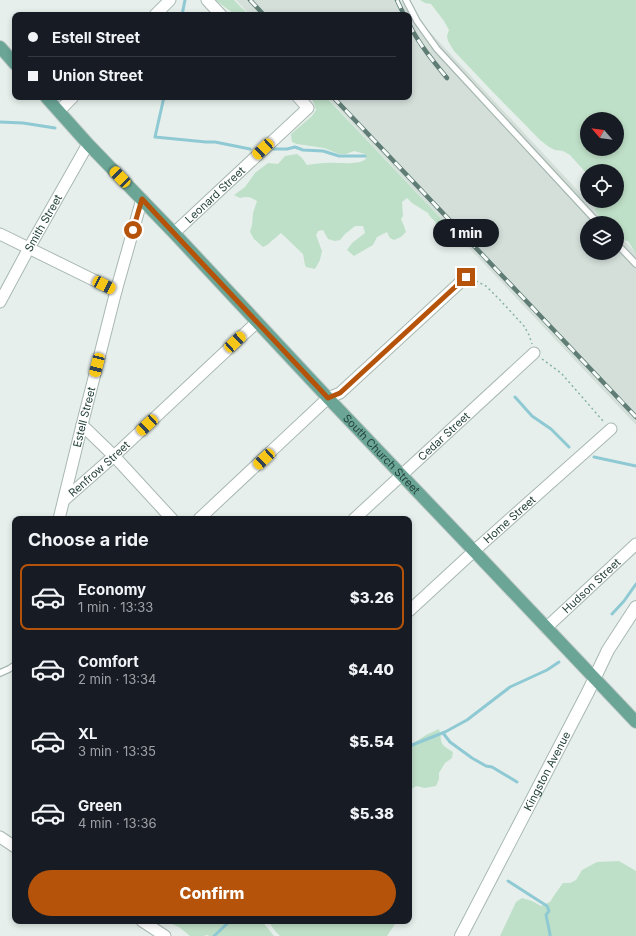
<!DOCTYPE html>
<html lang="en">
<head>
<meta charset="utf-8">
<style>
	:root { --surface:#171b24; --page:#242831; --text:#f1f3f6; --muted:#9ea1a6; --line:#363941; --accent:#b45309 }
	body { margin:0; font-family:Inter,sans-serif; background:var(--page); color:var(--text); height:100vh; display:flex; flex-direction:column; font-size:15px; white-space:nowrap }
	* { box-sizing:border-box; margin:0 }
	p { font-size:13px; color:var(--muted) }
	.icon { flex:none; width:22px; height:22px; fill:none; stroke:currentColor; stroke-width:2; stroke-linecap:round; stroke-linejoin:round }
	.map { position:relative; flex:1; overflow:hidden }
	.sheet { position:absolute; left:12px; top:516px; width:400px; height:408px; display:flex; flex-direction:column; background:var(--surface); border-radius:8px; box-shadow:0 2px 6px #0003 }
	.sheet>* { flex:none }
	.banner { position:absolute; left:12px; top:12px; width:400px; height:88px; border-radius:8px; box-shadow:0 2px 6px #0003; display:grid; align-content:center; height:88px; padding:0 16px; background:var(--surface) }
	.needle { width:26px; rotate:298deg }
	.buttons { position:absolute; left:580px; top:112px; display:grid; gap:8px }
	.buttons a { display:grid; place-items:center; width:44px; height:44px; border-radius:50%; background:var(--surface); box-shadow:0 2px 6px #0003; font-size:20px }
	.end { position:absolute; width:18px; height:18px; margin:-9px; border:5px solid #b45309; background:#fff; box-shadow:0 0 0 2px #fff }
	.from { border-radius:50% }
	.bubble { position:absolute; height:28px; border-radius:14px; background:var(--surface); box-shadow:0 2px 6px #0003; font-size:13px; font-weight:800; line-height:28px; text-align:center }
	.car { position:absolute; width:12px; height:24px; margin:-12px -6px; border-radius:5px; box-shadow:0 0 3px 1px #0007; background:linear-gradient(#f5c518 24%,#345 0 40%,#f5c518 0 76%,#345 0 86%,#f5c518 0) }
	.banner b { display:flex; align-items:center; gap:14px; height:38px; font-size:15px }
	.banner b+b { border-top:1px solid var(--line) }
	.banner i { width:10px; height:10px; background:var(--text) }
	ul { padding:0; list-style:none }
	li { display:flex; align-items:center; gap:12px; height:66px; margin:0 8px 6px; padding:0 8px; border:2px solid transparent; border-radius:8px }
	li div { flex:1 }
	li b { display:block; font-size:15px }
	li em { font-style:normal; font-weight:800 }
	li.active { border-color:var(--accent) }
	li>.icon { width:36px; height:36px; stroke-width:1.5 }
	h2 { padding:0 16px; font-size:18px; line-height:48px }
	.primary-button { display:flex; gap:8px; margin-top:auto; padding:8px 16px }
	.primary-button a { flex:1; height:46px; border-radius:24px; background:var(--accent); color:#fff; font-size:16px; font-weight:800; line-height:46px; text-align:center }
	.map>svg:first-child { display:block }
	.built { fill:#d4dfda }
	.green { fill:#bfe0c8; fill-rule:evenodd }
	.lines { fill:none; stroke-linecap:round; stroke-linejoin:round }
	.stream { stroke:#8ec9d4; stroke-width:3 }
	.service-casing { stroke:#a8b8b2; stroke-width:8 }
	.minor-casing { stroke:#a8b8b2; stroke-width:13 }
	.tertiary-casing { stroke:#a8b8b2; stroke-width:14 }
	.primary-casing { stroke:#c2cac8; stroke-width:14 }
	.path { stroke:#86b3a5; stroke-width:1.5; stroke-dasharray:2 3; stroke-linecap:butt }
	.service { stroke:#fff; stroke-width:5.5 }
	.minor { stroke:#fff; stroke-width:11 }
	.tertiary { stroke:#fff; stroke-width:12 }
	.primary { stroke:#6aa596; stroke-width:12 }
	.rail-casing { stroke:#5f7d75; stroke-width:4.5 }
	.rail { stroke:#f7fbf9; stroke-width:3; stroke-dasharray:9; stroke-linecap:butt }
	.route { stroke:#b45309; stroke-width:5 }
	.labels { text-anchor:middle; stroke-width:4; stroke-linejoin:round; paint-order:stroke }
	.street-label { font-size:11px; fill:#24423a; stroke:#f7fbf9 }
</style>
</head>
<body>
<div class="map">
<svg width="636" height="936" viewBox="0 0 636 936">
	<rect width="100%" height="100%" fill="#e6efeb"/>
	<!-- built -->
	<path class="built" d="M 236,0 L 400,0 L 608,223 L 587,223 L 587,253 L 617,253 L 617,233 L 636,253 L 636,425 L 327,97 L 409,97 L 409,15 L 250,15 Z"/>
	<!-- green -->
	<path class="green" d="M 215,0 L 234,0 L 249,15 L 236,15 Z
		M 420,0 L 636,0 L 636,254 L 628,241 L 621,240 L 617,236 L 617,223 L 603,223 L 601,221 L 593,205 L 593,201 L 617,201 L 617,171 L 587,171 L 587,174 L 570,155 L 563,151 L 555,150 L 549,147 L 540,140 L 491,90 L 454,51 L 448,41 L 447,36 L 449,30 L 444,21 L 431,4 L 425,3 ZM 587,119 L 617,119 L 617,149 L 587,149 Z
		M 309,97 L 326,97 L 452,230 L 447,242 L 439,239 L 435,235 L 437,225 C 435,220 430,218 428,213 L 412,203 L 407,198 L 402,202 L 403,216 L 401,219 L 404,226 L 406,232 L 401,237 L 394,240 L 390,238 L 387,232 L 377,237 L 373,245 L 354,256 L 347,250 L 352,243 L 365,233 L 363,226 L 355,226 L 345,234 L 340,240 L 335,241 L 328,239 L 323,230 L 318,231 L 316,235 L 322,251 L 320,260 L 315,269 L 306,267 L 305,265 L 303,254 L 281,233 L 267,245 L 263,247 L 254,239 L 250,232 L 252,225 L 253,213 L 257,201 C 251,197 247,196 240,198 L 234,195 L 245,187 L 255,173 L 268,163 L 278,164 L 285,156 L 297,154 L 302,158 L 307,165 C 313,164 319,163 326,163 C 337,162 356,166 366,159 L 365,154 L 354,151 L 346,154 L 339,154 L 324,148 L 297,144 L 292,142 L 291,134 L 312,116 L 316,110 L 313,101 Z
		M 439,729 C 443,744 438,743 453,752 L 452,758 L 445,763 L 439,773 L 439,779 L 436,786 L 425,788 L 416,786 L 409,791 L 409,746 L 426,735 Z
		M 619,861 L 636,871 L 636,936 L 500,936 L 516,902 L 522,898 L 532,901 L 541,906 L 550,902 L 555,894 L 563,883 L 570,883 L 576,880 L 582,870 L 597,862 Z
		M 165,921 L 262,921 L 274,936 L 209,936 L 208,935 L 203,936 L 190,936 L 179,927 Z
		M 268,921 L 395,921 L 395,924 L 387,936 L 280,936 L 275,931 Z"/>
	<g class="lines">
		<!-- stream -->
		<path class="stream" d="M 182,15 L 185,0
			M 164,97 L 155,137 L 206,142 L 215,142 L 250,149
			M 0,122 L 23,123 L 55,128
			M 273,149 L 287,149 L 295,147 L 303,150 L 323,151 L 339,156 L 365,156
			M 515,397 L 532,416 L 551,429 L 569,447
			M 594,457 L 636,466
			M 612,614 L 624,601 L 636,584
			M 443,733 L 450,742 L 472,758 L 486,766 L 492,767 L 517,782
			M 409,747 L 412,745 L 445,732 L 467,720 L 510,687 L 547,670 L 559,662
			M 508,881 L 547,906 L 549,911 L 546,915 L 550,934 L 550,936
			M 214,936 L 230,921"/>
		<defs>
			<path id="service" d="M 406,0 L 417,21 L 437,49 L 598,223
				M 617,244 L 636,264
				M 0,673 L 9,669 L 15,665"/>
			<g id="minor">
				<path d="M 207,0 L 221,15"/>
				<path d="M 155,15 L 170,0"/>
				<path d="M 59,111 L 73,97"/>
				<path id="s1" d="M 174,233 L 308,108 L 298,97"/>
				<path d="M 0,234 L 116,291"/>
				<path id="s2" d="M 0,302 L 29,248 L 88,144"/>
				<path d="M 82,425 L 114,456 L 172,519"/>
				<path id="s3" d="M 64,500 L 114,456 L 257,322"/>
				<path id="s4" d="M 59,519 L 82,425 L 116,291 L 142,199"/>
				<path d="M 199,519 L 328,398 L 340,393 L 466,277"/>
				<path id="s5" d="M 354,519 L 534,353"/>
				<path id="s6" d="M 409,611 L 474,551 L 611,429"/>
				<path id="s7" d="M 546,628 L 636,544"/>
				<path d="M 0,837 L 15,847"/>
				<path d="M 142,921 L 165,936"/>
			</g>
			<g id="tertiary">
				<path id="s8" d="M 461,936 L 588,692 L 608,650 L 636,607"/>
			</g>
			<g id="primary">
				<path d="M 0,47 L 15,64"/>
				<path id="s9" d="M 46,97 L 88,144 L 174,233 L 328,398 L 474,551 L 636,722"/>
			</g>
		</defs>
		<!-- service casing -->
		<use href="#service" class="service-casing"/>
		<!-- minor casing -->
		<use href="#minor" class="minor-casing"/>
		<!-- tertiary casing -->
		<use href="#tertiary" class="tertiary-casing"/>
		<!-- primary casing -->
		<use href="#primary" class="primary-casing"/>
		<!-- path -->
		<path class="path" d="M 476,281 L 486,286 L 500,300 L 524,326 L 529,335 L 532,344
			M 542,359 L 561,373 L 604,422"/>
		<!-- service -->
		<use href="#service" class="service"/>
		<!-- minor -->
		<use href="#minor" class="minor"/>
		<!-- tertiary -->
		<use href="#tertiary" class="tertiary"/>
		<!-- primary -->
		<use href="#primary" class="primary"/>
		<defs>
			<path id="rail" d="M 250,0 L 264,15
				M 397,0 L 404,15
				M 409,24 C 419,44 433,61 447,78
				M 333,97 L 636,417"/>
		</defs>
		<!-- rail casing -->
		<use href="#rail" class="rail-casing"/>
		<!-- rail -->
		<use href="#rail" class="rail"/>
	</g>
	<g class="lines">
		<!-- route -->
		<path class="route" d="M 133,230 L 142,199 L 328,398 L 340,393 L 466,277"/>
	</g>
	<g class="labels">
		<!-- street labels -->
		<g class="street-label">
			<text dy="4" stroke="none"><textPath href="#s1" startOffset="56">Leonard Street</textPath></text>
			<text dy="4" stroke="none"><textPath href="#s2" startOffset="90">Smith Street</textPath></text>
			<text dy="4" stroke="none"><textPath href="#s4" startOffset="105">Estell Street</textPath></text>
			<text dy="4" stroke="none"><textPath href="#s5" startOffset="122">Cedar Street</textPath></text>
			<text dy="4" stroke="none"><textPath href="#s9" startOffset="490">South Church Street</textPath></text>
			<text dy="4" stroke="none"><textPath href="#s3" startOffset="47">Renfrow Street</textPath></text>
			<text dy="4" stroke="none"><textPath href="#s6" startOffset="136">Home Street</textPath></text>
			<text dy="4" stroke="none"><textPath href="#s7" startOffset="62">Hudson Street</textPath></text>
			<text dy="4" stroke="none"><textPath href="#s8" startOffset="186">Kingston Avenue</textPath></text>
		</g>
	</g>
</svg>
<div class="buttons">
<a><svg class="needle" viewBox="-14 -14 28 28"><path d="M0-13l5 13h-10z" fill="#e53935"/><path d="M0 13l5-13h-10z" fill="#9ea1a6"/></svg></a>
<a><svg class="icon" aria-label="locate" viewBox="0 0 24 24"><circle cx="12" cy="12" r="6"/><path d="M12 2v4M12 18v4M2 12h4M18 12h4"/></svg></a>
<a><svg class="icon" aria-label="layers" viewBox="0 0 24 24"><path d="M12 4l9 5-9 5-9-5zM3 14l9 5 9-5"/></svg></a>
</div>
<i class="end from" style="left:133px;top:230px"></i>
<i class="end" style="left:466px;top:277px"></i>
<div class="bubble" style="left:433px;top:219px;width:66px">1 min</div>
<i class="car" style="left:263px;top:149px;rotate:227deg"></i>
<i class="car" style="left:120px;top:177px;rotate:316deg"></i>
<i class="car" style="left:104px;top:285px;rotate:116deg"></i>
<i class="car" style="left:235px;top:342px;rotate:47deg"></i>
<i class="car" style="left:97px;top:365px;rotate:194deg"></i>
<i class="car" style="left:147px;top:425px;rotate:227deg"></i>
<i class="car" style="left:264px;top:459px;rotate:227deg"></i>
<div class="banner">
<b><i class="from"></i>Estell Street</b>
<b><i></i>Union Street</b>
</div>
<section class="sheet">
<h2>Choose a ride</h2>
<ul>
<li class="active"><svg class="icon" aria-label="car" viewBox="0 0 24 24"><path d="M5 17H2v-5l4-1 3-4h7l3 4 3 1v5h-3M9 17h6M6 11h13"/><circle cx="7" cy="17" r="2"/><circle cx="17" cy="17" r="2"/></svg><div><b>Economy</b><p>1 min · 13:33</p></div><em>$3.26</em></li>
<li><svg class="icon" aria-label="car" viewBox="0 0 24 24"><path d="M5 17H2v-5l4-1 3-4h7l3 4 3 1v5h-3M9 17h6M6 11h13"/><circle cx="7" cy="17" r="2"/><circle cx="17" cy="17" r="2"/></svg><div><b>Comfort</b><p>2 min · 13:34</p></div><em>$4.40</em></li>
<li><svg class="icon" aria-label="car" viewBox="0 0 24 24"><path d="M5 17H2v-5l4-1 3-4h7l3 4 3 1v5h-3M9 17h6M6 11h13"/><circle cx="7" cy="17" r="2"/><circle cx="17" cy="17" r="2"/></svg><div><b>XL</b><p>3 min · 13:35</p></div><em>$5.54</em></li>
<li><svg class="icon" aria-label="car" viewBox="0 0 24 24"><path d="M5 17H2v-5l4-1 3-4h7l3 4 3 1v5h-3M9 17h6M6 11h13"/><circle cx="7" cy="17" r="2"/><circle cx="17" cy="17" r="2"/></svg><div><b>Green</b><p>4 min · 13:36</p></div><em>$5.38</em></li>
</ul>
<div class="primary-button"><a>Confirm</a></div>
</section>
</div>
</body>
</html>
